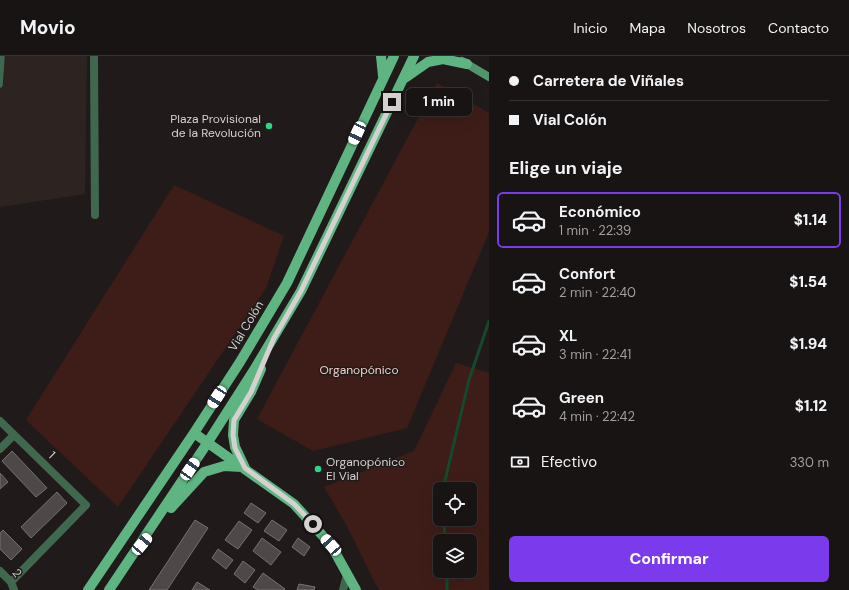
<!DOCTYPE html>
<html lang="es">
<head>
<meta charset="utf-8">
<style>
	:root { --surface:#181414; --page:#211d1d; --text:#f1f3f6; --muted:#9f9ea0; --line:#363334; --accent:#7c3aed }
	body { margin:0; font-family:"DM Sans",sans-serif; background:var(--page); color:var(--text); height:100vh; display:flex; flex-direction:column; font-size:15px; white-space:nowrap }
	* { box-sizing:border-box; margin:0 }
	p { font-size:13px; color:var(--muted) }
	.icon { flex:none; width:22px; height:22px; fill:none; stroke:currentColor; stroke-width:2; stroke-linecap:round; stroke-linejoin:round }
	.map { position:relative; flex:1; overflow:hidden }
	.panel { display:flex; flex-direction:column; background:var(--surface); width:360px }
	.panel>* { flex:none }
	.top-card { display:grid; align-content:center; height:88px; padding:0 20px; background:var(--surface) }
	.tools { position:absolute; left:433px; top:426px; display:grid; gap:8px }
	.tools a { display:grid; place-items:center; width:44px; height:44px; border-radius:6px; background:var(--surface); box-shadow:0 4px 16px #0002,0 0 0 1px var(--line); font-size:20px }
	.end { position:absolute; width:18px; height:18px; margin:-9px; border:5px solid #d5d1d1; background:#111; box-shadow:0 0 0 2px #111 }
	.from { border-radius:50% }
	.bubble { position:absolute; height:28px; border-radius:6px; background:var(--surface); box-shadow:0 4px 16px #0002,0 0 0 1px var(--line); font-size:13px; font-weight:800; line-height:28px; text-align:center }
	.car { position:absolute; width:12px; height:24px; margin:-12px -6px; border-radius:5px; box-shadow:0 0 3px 1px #0007; background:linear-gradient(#fff 24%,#345 0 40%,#fff 0 76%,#345 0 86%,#fff 0) }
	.top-card b { display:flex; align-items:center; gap:14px; height:38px; font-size:15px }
	.top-card b+b { border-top:1px solid var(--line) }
	.top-card i { width:10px; height:10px; background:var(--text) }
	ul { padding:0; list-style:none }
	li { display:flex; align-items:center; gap:12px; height:56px; margin:0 8px 6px; padding:0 12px; border:2px solid transparent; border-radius:6px }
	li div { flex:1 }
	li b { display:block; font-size:15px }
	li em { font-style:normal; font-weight:800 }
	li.current { border-color:var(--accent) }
	li>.icon { width:36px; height:36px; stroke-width:1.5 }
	h2 { padding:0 20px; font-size:18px; line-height:48px }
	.pay { display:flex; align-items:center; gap:10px; height:44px; padding:0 20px; font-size:15px }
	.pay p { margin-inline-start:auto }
	.primary-button { display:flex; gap:8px; margin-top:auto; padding:8px 20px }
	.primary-button a { flex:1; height:46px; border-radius:6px; background:var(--accent); color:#fff; font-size:16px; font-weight:800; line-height:46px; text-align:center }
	header { display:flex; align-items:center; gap:24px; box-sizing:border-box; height:56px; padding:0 20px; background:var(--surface); border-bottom:1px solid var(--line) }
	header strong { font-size:19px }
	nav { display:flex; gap:22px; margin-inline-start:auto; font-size:14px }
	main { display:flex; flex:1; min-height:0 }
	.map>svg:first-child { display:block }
	.built { fill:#2d2321 }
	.green { fill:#3e1d18; fill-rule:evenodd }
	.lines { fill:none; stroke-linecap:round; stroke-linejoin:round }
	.stream { stroke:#14492d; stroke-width:3 }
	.building { fill:#4e4948; stroke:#76706f }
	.service { stroke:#40684f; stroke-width:5.5 }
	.minor { stroke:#40684f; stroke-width:8 }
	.tertiary { stroke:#40684f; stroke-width:8 }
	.secondary { stroke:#52946c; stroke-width:8 }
	.primary { stroke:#5eb582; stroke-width:10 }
	.route { stroke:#d5d1d1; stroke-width:5 }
	.poi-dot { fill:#29d885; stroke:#201b1a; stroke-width:1.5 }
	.labels { text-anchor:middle; stroke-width:3; stroke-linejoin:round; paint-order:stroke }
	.poi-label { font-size:12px; fill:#d5d1d1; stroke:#201b1a; text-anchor:end }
	.street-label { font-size:12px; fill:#d5d1d1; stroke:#201b1a }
	.park-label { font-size:12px; fill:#f4d0c9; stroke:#201b1a }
</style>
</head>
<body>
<header>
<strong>Movio</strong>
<nav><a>Inicio</a><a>Mapa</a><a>Nosotros</a><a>Contacto</a></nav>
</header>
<main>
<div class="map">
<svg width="489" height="534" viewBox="0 0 489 534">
	<rect width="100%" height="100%" fill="#201b1a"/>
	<!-- built -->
	<path class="built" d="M 0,0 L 87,0 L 85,138 L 0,151 Z"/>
	<!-- green -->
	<path class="green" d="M 437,27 L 489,57 L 489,176 L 407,372 L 313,395 L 257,363 Z
		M 174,129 L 284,180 L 266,232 L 118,451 L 26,364 Z
		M 456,307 L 489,317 L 489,534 L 380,534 L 375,527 L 347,470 L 324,431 L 414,395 ZM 440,433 L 470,433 L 470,463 L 440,463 ZM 440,485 L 470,485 L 470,515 L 440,515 Z"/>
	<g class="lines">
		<!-- stream -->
		<path class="stream" d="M 443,433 L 469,324 L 489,265
			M 444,463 L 445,485
			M 447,515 L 447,534"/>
	</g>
	<!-- building -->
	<path class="building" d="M 12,395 L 47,432 L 36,441 L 2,405 Z
		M 0,417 L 8,426 L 0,433 Z
		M 57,436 L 67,447 L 31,482 L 21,471 Z
		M 251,447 L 266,457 L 258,467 L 244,457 Z
		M 195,464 L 208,472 L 167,534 L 149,534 Z
		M 272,464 L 287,474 L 279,485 L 264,475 Z
		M 239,465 L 252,474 L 238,493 L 225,484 Z
		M 3,474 L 22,493 L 11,504 L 0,493 L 0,477 Z
		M 262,482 L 281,496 L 271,509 L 253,495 Z
		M 298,482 L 310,491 L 304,500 L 292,491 Z
		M 218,493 L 233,504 L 226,513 L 212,502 Z
		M 243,505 L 255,514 L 245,527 L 234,518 Z
		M 263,517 L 285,533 L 284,534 L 258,534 L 253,531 Z
		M 197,526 L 210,534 L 192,534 Z
		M 299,528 L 315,531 L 314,534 L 297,534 Z"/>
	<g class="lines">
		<!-- service -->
		<path class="service" d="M 0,29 L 2,0"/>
		<!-- minor -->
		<path class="minor" d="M 94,0 L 95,159
			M 0,365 L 86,449 L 11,526
			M 0,393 L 14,379
			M 0,515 L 11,526 L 14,534"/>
		<!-- tertiary -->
		<path class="tertiary" d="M 343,534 L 347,519"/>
		<!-- secondary -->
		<path class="secondary" d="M 462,5 L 489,21"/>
		<!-- primary -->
		<path class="primary" d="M 381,0 L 383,20
			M 405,22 L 428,6 L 443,3 L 467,8
			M 194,377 L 294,448 L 331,489 L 356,534
			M 245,412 L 235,391 L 233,379 L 234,364 L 251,336 L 261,313
			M 171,452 L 204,416 L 224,410 L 242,411
			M 88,534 L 194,377 L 240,306 L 287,227 L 394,0
			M 109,534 L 208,386 L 254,314 L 301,235 L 414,0"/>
	</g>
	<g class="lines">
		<!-- route -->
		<path class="route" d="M 313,468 L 294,448 L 245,412 L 235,392 L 233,379 L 234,364 L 251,336 L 274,282 L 301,235 L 392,46"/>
	</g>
	<!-- markers -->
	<g class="poi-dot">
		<circle cx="269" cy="70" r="4"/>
		<circle cx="318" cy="413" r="4"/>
	</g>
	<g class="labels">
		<!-- poi labels -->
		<g class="poi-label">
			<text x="261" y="67">Plaza Provisional<tspan x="261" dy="14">de la Revolución</tspan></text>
			<text x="326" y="410" text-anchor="start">Organopónico<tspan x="326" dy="14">El Vial</tspan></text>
		</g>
		<!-- street labels -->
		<g class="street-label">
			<text transform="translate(246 270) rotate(-59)" y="4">Vial Colón</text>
			<text transform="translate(52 399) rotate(44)" y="4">1</text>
			<text transform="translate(17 517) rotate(53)" y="4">2</text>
		</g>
		<!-- park labels -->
		<g class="park-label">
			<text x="359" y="318">Organopónico</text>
		</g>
	</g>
</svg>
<div class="tools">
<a><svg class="icon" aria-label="locate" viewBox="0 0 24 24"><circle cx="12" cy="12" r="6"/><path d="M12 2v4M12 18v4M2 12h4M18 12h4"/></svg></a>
<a><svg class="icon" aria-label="layers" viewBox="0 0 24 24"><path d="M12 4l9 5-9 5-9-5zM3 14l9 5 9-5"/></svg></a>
</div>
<i class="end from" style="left:313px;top:468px"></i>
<i class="end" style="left:392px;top:46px"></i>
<div class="bubble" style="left:406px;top:32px;width:66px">1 min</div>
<i class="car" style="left:357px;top:77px;rotate:205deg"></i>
<i class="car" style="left:217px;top:341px;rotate:213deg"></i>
<i class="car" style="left:190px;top:413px;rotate:34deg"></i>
<i class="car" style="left:142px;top:488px;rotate:40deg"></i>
<i class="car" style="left:331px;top:489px;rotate:318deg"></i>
</div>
<section class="panel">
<div class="top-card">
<b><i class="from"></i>Carretera de Viñales</b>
<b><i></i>Vial Colón</b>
</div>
<h2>Elige un viaje</h2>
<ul>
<li class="current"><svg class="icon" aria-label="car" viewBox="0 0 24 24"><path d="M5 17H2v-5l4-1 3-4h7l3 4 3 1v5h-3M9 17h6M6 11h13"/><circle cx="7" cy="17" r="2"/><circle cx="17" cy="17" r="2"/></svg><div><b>Económico</b><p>1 min · 22:39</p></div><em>$1.14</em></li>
<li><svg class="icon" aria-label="car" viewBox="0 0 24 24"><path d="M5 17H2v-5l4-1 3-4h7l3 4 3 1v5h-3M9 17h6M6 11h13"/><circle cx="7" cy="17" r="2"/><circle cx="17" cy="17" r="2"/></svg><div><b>Confort</b><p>2 min · 22:40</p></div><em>$1.54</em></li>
<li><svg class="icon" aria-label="car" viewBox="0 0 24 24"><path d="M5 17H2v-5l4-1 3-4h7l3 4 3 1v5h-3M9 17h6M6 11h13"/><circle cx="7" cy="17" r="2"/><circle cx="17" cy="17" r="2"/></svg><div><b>XL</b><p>3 min · 22:41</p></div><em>$1.94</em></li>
<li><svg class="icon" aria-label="car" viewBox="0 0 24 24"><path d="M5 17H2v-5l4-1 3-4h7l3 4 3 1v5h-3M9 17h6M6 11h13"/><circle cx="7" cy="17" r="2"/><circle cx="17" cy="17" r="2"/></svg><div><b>Green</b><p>4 min · 22:42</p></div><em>$1.12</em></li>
</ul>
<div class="pay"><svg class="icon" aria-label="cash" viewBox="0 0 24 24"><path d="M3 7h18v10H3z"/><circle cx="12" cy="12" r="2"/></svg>Efectivo<p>330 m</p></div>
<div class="primary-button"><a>Confirmar</a></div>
</section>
</main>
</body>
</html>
